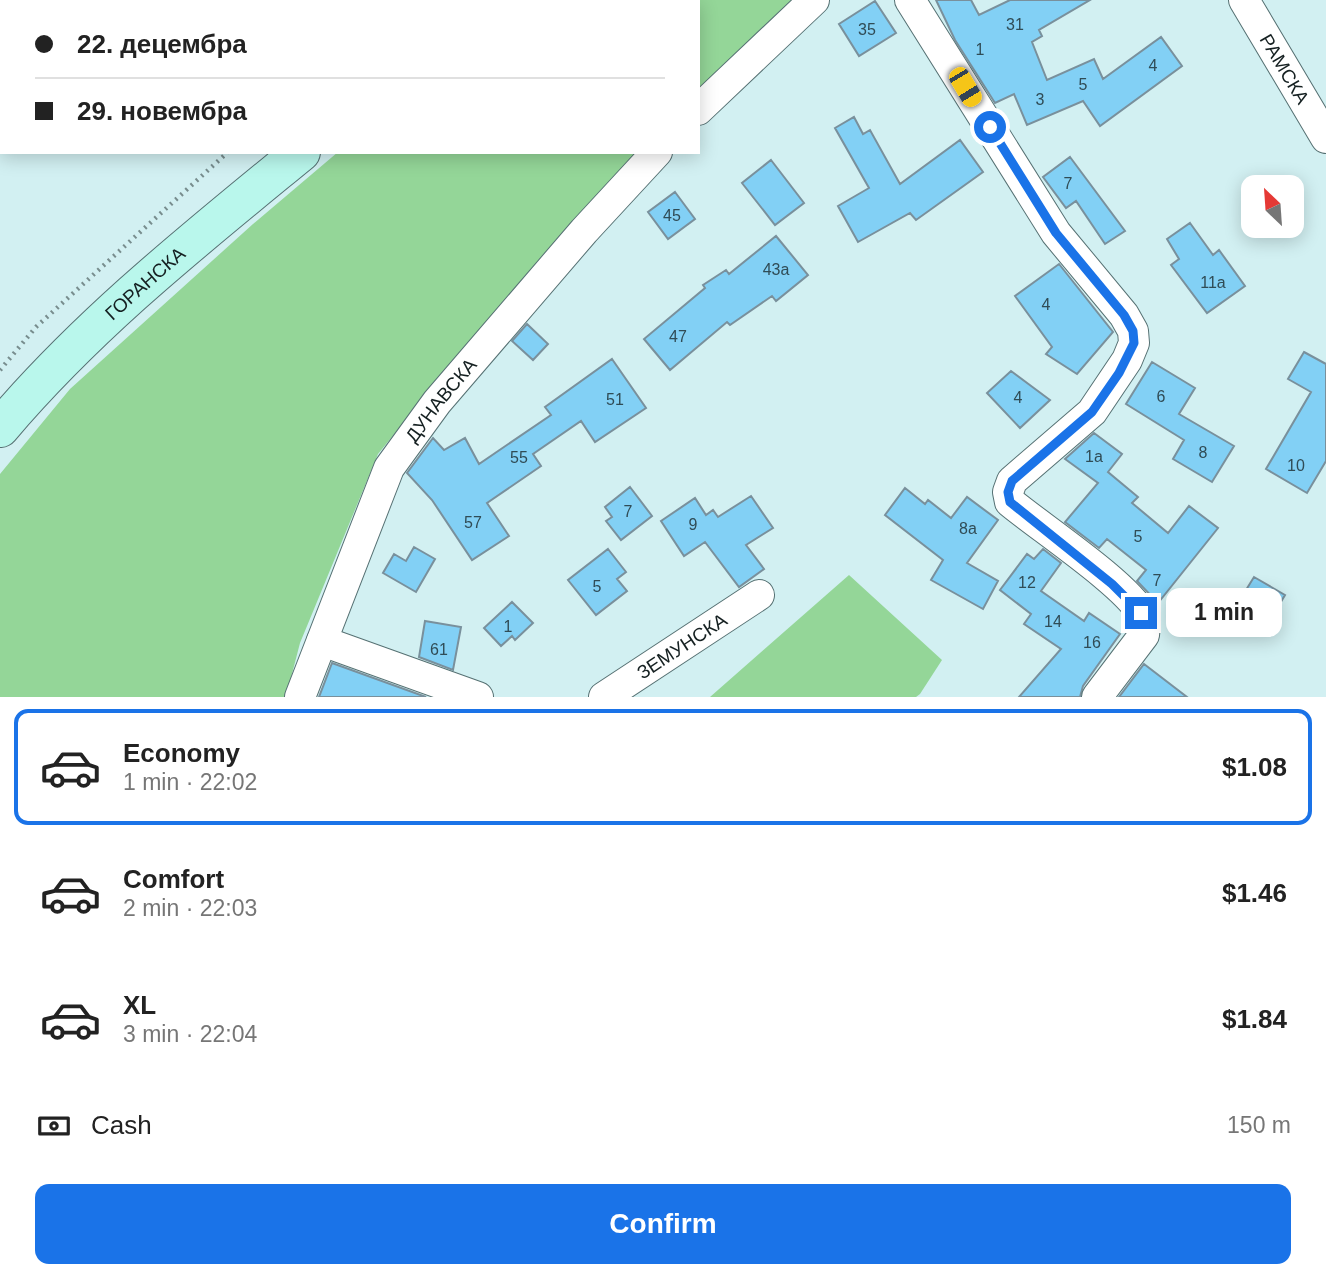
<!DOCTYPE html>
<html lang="en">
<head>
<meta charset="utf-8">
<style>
	:root { --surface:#fff; --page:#f6f6f6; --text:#222; --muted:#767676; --line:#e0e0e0; --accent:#1a73e8 }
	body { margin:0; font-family:Arial,sans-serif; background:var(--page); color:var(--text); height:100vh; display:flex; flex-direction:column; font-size:26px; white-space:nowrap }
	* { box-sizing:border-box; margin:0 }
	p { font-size:23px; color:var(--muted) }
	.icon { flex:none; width:38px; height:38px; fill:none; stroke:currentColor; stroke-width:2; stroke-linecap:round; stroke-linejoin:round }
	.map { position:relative; height:697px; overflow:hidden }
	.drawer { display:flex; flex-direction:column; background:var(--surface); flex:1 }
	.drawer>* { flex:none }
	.guide { position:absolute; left:0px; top:0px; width:700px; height:154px; box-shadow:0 4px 18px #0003; display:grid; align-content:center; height:154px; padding:0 35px; background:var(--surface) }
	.needle { width:46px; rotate:335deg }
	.tools { position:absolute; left:1241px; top:175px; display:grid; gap:14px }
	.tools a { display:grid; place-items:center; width:63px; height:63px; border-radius:14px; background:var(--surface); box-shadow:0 4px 18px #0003; font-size:35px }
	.end { position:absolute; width:32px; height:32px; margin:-16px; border:9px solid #1a73e8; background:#fff; box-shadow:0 0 0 4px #fff }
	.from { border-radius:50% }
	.bubble { position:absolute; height:49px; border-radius:14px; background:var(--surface); box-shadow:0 4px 18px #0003; font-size:23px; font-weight:600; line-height:49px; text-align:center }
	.car { position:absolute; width:21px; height:42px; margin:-21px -10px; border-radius:9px; box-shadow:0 0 5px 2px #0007; background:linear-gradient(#f5c518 24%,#345 0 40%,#f5c518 0 76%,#345 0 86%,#f5c518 0) }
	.guide b { display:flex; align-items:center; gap:24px; height:66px; font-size:26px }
	.guide b+b { border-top:2px solid var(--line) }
	.guide i { width:18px; height:18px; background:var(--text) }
	ul { padding:12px 0 0; list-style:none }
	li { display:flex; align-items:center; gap:21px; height:116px; margin:0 14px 10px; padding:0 21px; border:4px solid transparent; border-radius:14px }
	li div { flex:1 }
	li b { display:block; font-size:26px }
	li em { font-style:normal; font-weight:600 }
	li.on { border-color:var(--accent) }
	li>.icon { width:63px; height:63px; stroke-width:1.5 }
	.pay { display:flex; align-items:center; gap:18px; height:77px; padding:0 35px; font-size:26px }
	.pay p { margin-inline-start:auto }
	.cta { display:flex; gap:14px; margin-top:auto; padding:14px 35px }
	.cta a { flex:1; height:80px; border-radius:14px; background:var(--accent); color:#fff; font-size:28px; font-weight:600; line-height:80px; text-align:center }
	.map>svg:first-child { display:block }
	.green { fill:#94d698 }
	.building { fill:#82d0f5; stroke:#79909c; stroke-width:2 }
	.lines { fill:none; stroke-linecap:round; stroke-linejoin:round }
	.street-casing { stroke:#567173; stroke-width:32 }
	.secondary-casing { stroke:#567173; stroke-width:40 }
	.path { stroke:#788d8e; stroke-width:4.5; stroke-dasharray:2 5; stroke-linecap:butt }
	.street { stroke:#fff; stroke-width:30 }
	.secondary { stroke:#b9f7ec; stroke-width:38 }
	.route { stroke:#1a73e8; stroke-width:9 }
	.labels { text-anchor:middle; stroke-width:5; stroke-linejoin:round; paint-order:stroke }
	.number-label { font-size:16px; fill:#304c56 }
	.street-label { font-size:19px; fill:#152021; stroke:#e4fcfe }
</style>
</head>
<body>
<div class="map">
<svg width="1326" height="697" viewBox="0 0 1326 697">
	<rect width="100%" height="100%" fill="#d2f0f2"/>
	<!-- green -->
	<path class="green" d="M 519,0 L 798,0 L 698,94 L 698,2 L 517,2 Z
		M 338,152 L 638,152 L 444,373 L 378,454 L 300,643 L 286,697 L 0,697 L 0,474 L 70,389 L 253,224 Z
		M 849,575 L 942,660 L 920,694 L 916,697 L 710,697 Z"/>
	<!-- building -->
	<path class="building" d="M 936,0 L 971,0 L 979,15 L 1010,0 L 1090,0 L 1039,30 L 1042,36 L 1032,42 L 1047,80 L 1094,59 L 1103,79 L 1161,37 L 1182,66 L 1100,126 L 1083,101 L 1027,125 L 1014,94 L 995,103 L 955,40 Z
		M 875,1 L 896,33 L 859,56 L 839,24 Z
		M 854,117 L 863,134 L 870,130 L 900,184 L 960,140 L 983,172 L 916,220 L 910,213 L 858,242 L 838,206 L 869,188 L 835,128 Z
		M 1070,157 L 1125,231 L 1105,244 L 1076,201 L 1066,208 L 1043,177 Z
		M 771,160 L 804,203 L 775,225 L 742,183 Z
		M 675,192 L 695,219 L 668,239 L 648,212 Z
		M 1190,223 L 1213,255 L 1219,250 L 1245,286 L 1207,313 L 1171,265 L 1179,259 L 1167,239 Z
		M 776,236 L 808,275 L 776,301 L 772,296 L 730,325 L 727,322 L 670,370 L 644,339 L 705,288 L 703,285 L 726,270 L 729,274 Z
		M 1059,264 L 1113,332 L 1077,374 L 1046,354 L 1052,347 L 1015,296 Z
		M 527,324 L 548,344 L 533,360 L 512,341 Z
		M 1304,352 L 1326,364 L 1326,461 L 1307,493 L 1266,469 L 1311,392 L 1288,379 Z
		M 612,359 L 646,408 L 595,442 L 581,421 L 533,454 L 541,466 L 487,503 L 509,536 L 472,560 L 432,500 L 407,473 L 433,438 L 444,450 L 465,438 L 479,464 L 551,415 L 545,407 Z
		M 1152,362 L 1195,388 L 1179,414 L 1234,446 L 1212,482 L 1173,459 L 1184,440 L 1126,404 Z
		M 1011,371 L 1050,400 L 1020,428 L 987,393 Z
		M 1094,433 L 1122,454 L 1108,472 L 1138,497 L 1132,503 L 1168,533 L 1189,506 L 1218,528 L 1158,603 L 1137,581 L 1146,570 L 1107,539 L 1099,548 L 1065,522 L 1098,483 L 1065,459 Z
		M 630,487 L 652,516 L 621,540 L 606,521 L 612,517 L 605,507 Z
		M 905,488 L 925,504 L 928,500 L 951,518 L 967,497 L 998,520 L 967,563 L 998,581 L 983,609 L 931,580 L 943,560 L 885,515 Z
		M 751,496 L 773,528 L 746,545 L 764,569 L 739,587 L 705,542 L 684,556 L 661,521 L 695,498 L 706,515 L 713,510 L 718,517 Z
		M 414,547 L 435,559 L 416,592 L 383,573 L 394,554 L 406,561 Z
		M 608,549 L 626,572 L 617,579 L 627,591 L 596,615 L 568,580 Z
		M 1043,549 L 1061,563 L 1041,591 L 1084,621 L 1089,613 L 1120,634 L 1083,686 L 1080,697 L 1019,697 L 1061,649 L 1024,624 L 1031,614 L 1000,590 L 1027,554 L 1034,559 Z
		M 1254,577 L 1285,595 L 1264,630 L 1233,611 Z
		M 512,602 L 533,623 L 515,640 L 512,636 L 501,646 L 484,628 Z
		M 425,621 L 461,627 L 453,670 L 419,657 Z
		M 332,663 L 426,697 L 319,697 Z
		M 1144,664 L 1187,697 L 1119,697 Z"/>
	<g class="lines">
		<defs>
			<g id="street">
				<path d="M 910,0 L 1056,233 L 1124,315 L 1133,331 L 1134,343 L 1127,360 L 1092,412 L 1012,481 L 1008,492 L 1010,502 C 1040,527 1126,584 1142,614 C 1145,622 1145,627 1144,635 L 1097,697"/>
				<path id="s1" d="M 1244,0 L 1326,138"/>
				<path d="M 698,110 L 814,0"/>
				<path d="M 322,641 L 478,697"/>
				<path id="s2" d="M 300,697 L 389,468 L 437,402 L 584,231 L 657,152"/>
				<path id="s3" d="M 604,697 L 759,595"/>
			</g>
			<g id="secondary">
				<path d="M 484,2 L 486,0"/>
				<path id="s4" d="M 0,428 C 89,323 195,239 301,152"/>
			</g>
		</defs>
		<!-- street casing -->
		<use href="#street" class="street-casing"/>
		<!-- secondary casing -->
		<use href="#secondary" class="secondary-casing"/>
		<!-- path -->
		<path class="path" d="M 400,2 L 402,0
			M 0,370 L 36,327 L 228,152"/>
		<!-- street -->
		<use href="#street" class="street"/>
		<!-- secondary -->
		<use href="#secondary" class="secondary"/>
	</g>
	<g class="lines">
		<!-- route -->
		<path class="route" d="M 990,127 L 1056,233 L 1124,315 L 1133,331 L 1134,343 L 1119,373 L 1092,412 L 1012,481 L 1008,492 L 1010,502 L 1112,584 L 1141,613"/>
	</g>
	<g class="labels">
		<!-- number labels -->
		<g class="number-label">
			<text x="1015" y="30">31</text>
			<text x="867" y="35">35</text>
			<text x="980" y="55">1</text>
			<text x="1153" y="71">4</text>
			<text x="1083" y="90">5</text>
			<text x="1040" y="105">3</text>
			<text x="1068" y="189">7</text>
			<text x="672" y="221">45</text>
			<text x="776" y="275">43a</text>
			<text x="1213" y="288">11a</text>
			<text x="1046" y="310">4</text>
			<text x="678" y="342">47</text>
			<text x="1161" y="402">6</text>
			<text x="1018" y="403">4</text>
			<text x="615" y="405">51</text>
			<text x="1203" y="458">8</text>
			<text x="1094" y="462">1a</text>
			<text x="519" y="463">55</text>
			<text x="1296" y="471">10</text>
			<text x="628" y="517">7</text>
			<text x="473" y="528">57</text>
			<text x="693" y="530">9</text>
			<text x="968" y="534">8a</text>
			<text x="1138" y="542">5</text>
			<text x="1157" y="586">7</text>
			<text x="1027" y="588">12</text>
			<text x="597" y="592">5</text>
			<text x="1053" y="627">14</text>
			<text x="508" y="632">1</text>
			<text x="1092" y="648">16</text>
			<text x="439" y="655">61</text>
		</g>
		<!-- street labels -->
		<g class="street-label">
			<text dy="7" stroke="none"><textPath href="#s1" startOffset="80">РАМСКА</textPath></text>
			<text dy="7" stroke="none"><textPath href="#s4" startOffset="205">ГОРАНСКА</textPath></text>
			<text dy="7" stroke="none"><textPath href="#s2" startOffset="331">ДУНАВСКА</textPath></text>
			<text dy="7" stroke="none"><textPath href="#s3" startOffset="93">ЗЕМУНСКА</textPath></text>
		</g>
	</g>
</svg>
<div class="tools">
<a><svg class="needle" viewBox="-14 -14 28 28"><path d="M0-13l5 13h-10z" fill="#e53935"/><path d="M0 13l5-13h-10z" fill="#767676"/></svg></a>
</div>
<i class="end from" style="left:990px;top:127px"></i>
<i class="end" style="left:1141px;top:613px"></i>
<div class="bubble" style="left:1166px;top:588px;width:116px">1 min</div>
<i class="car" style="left:965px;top:87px;rotate:149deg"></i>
<div class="guide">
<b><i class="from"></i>22. децембра</b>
<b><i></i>29. новембра</b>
</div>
</div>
<section class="drawer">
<ul>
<li class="on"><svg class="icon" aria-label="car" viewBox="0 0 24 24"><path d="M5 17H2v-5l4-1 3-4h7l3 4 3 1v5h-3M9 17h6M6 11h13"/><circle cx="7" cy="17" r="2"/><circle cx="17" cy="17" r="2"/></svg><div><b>Economy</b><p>1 min · 22:02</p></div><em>$1.08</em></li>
<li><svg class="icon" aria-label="car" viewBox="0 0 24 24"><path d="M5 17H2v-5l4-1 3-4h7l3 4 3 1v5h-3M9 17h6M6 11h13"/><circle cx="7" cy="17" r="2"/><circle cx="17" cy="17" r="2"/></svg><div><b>Comfort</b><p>2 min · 22:03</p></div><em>$1.46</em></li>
<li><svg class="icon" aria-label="car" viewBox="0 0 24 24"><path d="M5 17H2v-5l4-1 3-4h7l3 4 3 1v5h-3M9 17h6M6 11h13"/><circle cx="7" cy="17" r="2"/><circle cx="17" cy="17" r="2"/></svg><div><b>XL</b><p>3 min · 22:04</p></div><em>$1.84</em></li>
</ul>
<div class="pay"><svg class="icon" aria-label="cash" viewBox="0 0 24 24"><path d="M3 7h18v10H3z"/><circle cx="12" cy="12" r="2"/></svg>Cash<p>150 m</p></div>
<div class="cta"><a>Confirm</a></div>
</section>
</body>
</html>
